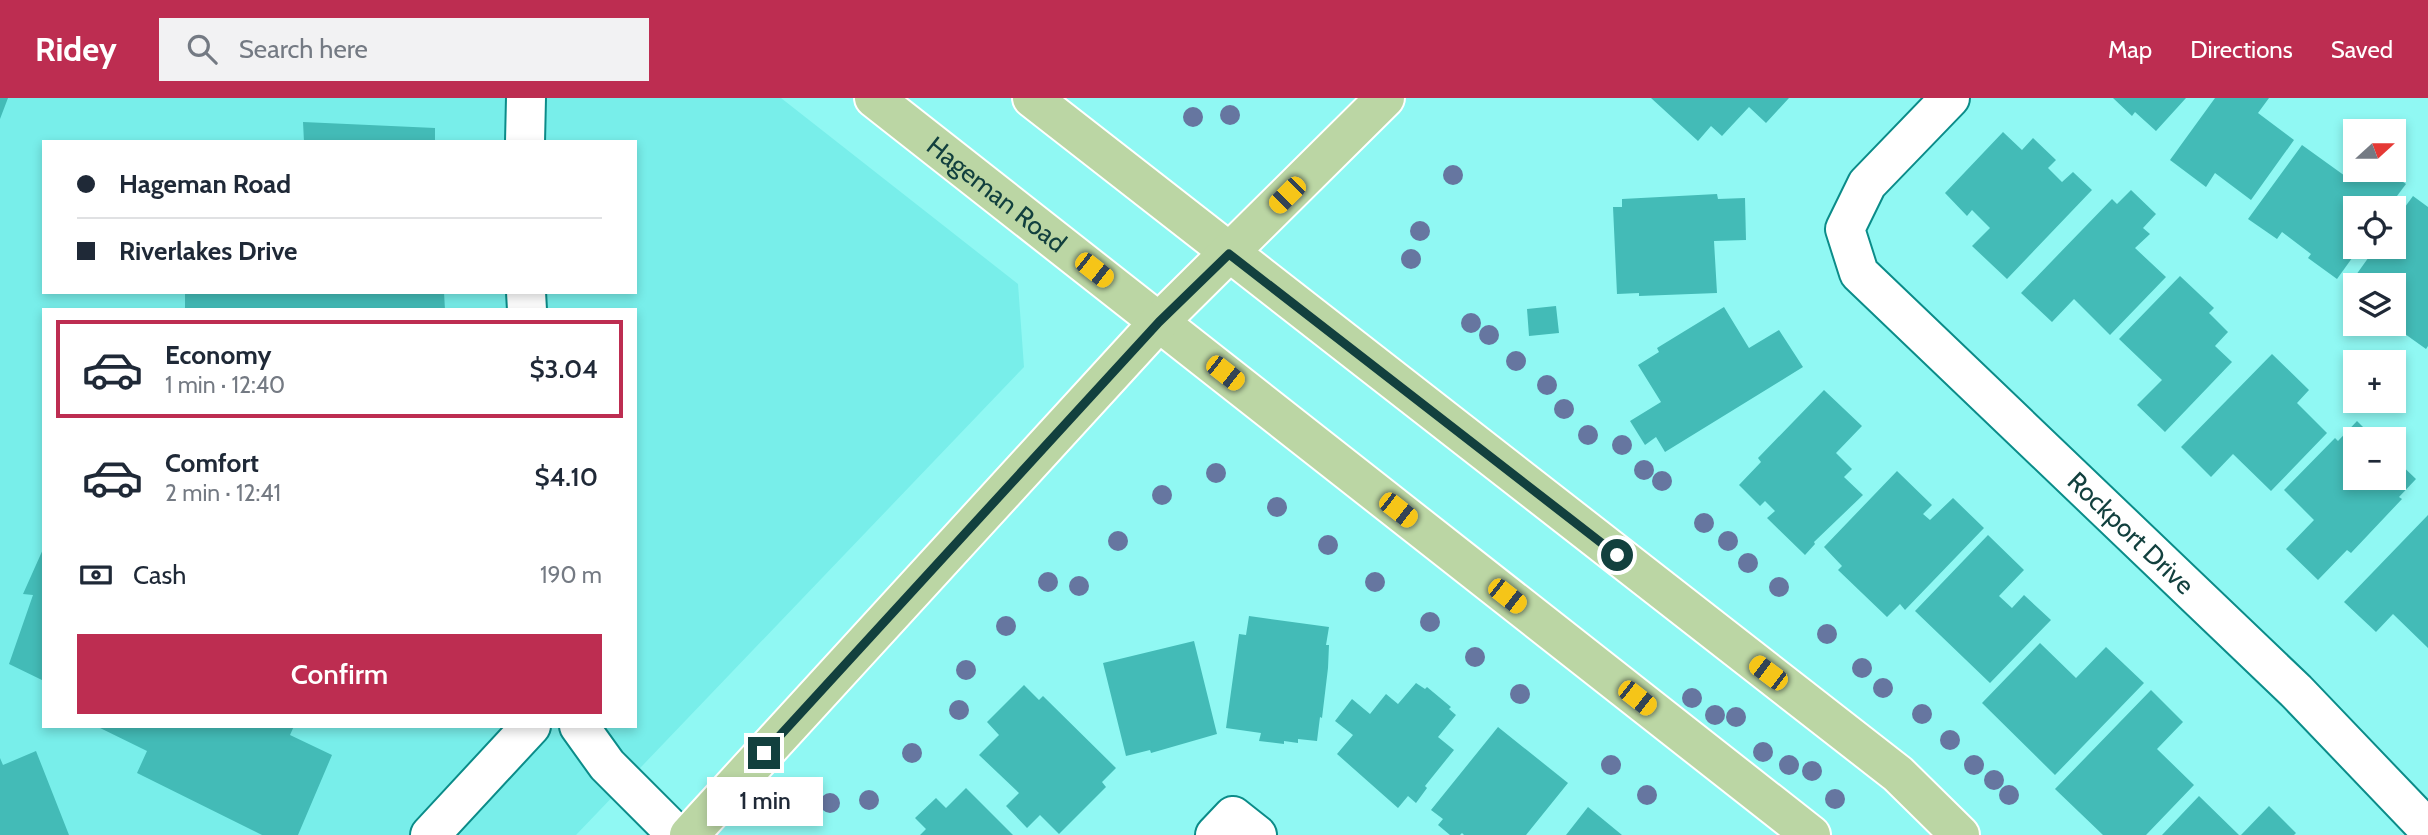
<!DOCTYPE html>
<html lang="en">
<head>
<meta charset="utf-8">
<style>
	:root { --surface:#fff; --page:#f2f2f3; --text:#1f2937; --muted:#747a83; --line:#e0e1e3; --accent:#bd2d51 }
	body { margin:0; font-family:Cabin,sans-serif; background:var(--page); color:var(--text); height:100vh; display:flex; flex-direction:column; font-size:26px; white-space:nowrap }
	* { box-sizing:border-box; margin:0 }
	p { font-size:23px; color:var(--muted) }
	.icon { flex:none; width:38px; height:38px; fill:none; stroke:currentColor; stroke-width:2; stroke-linecap:round; stroke-linejoin:round }
	.map { position:relative; flex:1; overflow:hidden }
	.details { position:absolute; left:42px; top:210px; width:595px; height:420px; display:flex; flex-direction:column; background:var(--surface); border-radius:0px; box-shadow:0 4px 10px #0003 }
	.details>* { flex:none }
	.top-card { position:absolute; left:42px; top:42px; width:595px; height:154px; border-radius:0px; box-shadow:0 4px 10px #0003; display:grid; align-content:center; height:154px; padding:0 35px; background:var(--surface) }
	.needle { width:46px; rotate:69deg }
	.fabs { position:absolute; left:2343px; top:21px; display:grid; gap:14px }
	.fabs a { display:grid; place-items:center; width:63px; height:63px; border-radius:0px; background:var(--surface); box-shadow:0 4px 10px #0003; font-size:35px }
	.end { position:absolute; width:32px; height:32px; margin:-16px; border:9px solid #12403e; background:#fff; box-shadow:0 0 0 4px #fff }
	.from { border-radius:50% }
	.bubble { position:absolute; height:49px; border-radius:0px; background:var(--surface); box-shadow:0 4px 10px #0003; font-size:23px; font-weight:600; line-height:49px; text-align:center }
	.car { position:absolute; width:21px; height:42px; margin:-21px -10px; border-radius:9px; box-shadow:0 0 5px 2px #0007; background:linear-gradient(#f5c518 24%,#345 0 40%,#f5c518 0 76%,#345 0 86%,#f5c518 0) }
	.top-card b { display:flex; align-items:center; gap:24px; height:66px; font-size:26px }
	.top-card b+b { border-top:2px solid var(--line) }
	.top-card i { width:18px; height:18px; background:var(--text) }
	ul { padding:12px 0 0; list-style:none }
	li { display:flex; align-items:center; gap:21px; height:98px; margin:0 14px 10px; padding:0 21px; border:4px solid transparent; border-radius:0px }
	li div { flex:1 }
	li b { display:block; font-size:26px }
	li em { font-style:normal; font-weight:600 }
	li.current { border-color:var(--accent) }
	li>.icon { width:63px; height:63px; stroke-width:1.5 }
	.pay { display:flex; align-items:center; gap:18px; height:77px; padding:0 35px; font-size:26px }
	.pay p { margin-inline-start:auto }
	.button { display:flex; gap:14px; margin-top:auto; padding:14px 35px }
	.button a { flex:1; height:80px; border-radius:0px; background:var(--accent); color:#fff; font-size:28px; font-weight:600; line-height:80px; text-align:center }
	header { display:flex; align-items:center; gap:42px; box-sizing:border-box; height:98px; padding:0 35px; background:var(--accent); color:#fff }
	header strong { font-size:33px }
	nav { display:flex; gap:38px; margin-inline-start:auto; font-size:24px }
	.search { width:490px; height:63px; background:var(--page); display:flex; align-items:center; gap:18px; box-sizing:border-box; padding:0 24px; border-radius:0px; color:var(--muted); font-size:26px }
	.map>svg:first-child { display:block }
	.built { fill:#78eeea; fill-rule:evenodd }
	.building { fill:#43bbb7 }
	.lines { fill:none; stroke-linecap:round; stroke-linejoin:round }
	.minor-casing { stroke:#0b8c89; stroke-width:42 }
	.major-casing { stroke:#fff; stroke-width:42 }
	.minor { stroke:#fff; stroke-width:38 }
	.major { stroke:#bbd6a4; stroke-width:38 }
	.tree { fill:#6676a0 }
	.route { stroke:#12403e; stroke-width:9 }
	.labels { text-anchor:middle; stroke-width:7; stroke-linejoin:round; paint-order:stroke }
	.street-label { font-size:26px; fill:#12403e; stroke:#c3fdfa }
</style>
</head>
<body>
<header>
<strong>Ridey</strong>
<div class="search"><svg class="icon" aria-label="search" viewBox="0 0 24 24"><circle cx="10" cy="10" r="6"/><path d="M15 15l6 6"/></svg>Search here</div>
<nav><a>Map</a><a>Directions</a><a>Saved</a></nav>
</header>
<div class="map">
<svg width="2428" height="737" viewBox="0 0 2428 737">
	<rect width="100%" height="100%" fill="#90f8f3"/>
	<!-- built -->
	<path class="built" d="M 0,0 L 781,0 L 1018,186 L 1024,269 L 576,737 L 0,737 ZM 44,44 L 635,44 L 635,194 L 44,194 ZM 44,212 L 635,212 L 635,628 L 44,628 Z"/>
	<!-- building -->
	<path class="building" d="M 0,0 L 8,0 L 0,21 Z
		M 1651,0 L 1789,0 L 1766,25 L 1749,9 L 1722,38 L 1711,28 L 1698,43 Z
		M 2113,0 L 2186,0 L 2156,33 L 2135,14 L 2132,18 Z
		M 2215,0 L 2269,0 L 2258,15 L 2294,42 L 2251,102 L 2215,75 L 2206,89 L 2170,62 Z
		M 303,24 L 435,30 L 435,44 L 304,44 Z
		M 2003,34 L 2022,52 L 2033,40 L 2056,62 L 2048,70 L 2062,84 L 2073,74 L 2092,92 L 2007,181 L 1972,148 L 1990,130 L 1972,112 L 1967,118 L 1945,95 Z
		M 2302,47 L 2352,83 L 2361,72 L 2386,72 L 2406,86 L 2388,110 L 2356,110 L 2356,149 L 2360,149 L 2337,181 L 2308,160 L 2311,156 L 2282,134 L 2277,141 L 2248,121 Z
		M 2131,92 L 2156,116 L 2143,130 L 2150,136 L 2135,150 L 2166,179 L 2110,237 L 2074,201 L 2052,224 L 2021,195 L 2112,101 L 2117,106 Z
		M 1717,96 L 1718,101 L 1745,100 L 1746,142 L 1714,143 L 1717,195 L 1639,198 L 1639,195 L 1617,196 L 1613,109 L 1622,109 L 1622,101 Z
		M 2413,98 L 2428,109 L 2428,248 L 2426,251 L 2391,226 L 2394,226 L 2394,187 L 2370,187 L 2356,177 L 2376,149 L 2394,149 L 2394,124 Z
		M 2180,178 L 2214,210 L 2209,215 L 2228,234 L 2215,248 L 2232,264 L 2165,334 L 2137,307 L 2162,282 L 2119,241 Z
		M 185,194 L 444,194 L 445,212 L 185,212 Z
		M 1556,208 L 1559,235 L 1529,238 L 1527,211 Z
		M 1724,209 L 1749,250 L 1779,232 L 1803,269 L 1665,354 L 1656,339 L 1645,347 L 1630,323 L 1661,304 L 1638,267 L 1659,254 L 1657,250 Z
		M 2272,256 L 2309,292 L 2297,305 L 2327,335 L 2271,393 L 2233,356 L 2211,379 L 2181,349 Z
		M 1824,292 L 1862,328 L 1836,355 L 1852,371 L 1844,379 L 1863,397 L 1814,444 L 1815,446 L 1805,457 L 1767,420 L 1775,413 L 1765,403 L 1760,408 L 1739,387 L 1761,364 L 1758,360 Z
		M 2357,323 L 2375,341 L 2356,341 L 2356,380 L 2394,380 L 2394,360 L 2416,381 L 2399,399 L 2402,401 L 2351,455 L 2347,452 L 2318,482 L 2286,451 L 2314,422 L 2284,392 L 2335,340 L 2338,343 Z
		M 1897,373 L 1932,407 L 1923,416 L 1930,422 L 1953,400 L 1984,430 L 1905,512 L 1900,506 L 1887,519 L 1838,472 L 1842,468 L 1824,449 Z
		M 2428,417 L 2428,550 L 2393,516 L 2376,534 L 2344,504 Z
		M 1988,437 L 2024,472 L 1999,498 L 2012,510 L 2024,497 L 2051,522 L 1990,585 L 1915,513 Z
		M 44,449 L 44,583 L 9,566 L 33,497 L 23,496 Z
		M 1249,518 L 1329,529 L 1326,547 L 1329,547 L 1328,570 L 1322,620 L 1320,619 L 1317,643 L 1298,641 L 1298,645 L 1284,643 L 1284,646 L 1259,643 L 1261,635 L 1226,630 L 1239,536 L 1246,537 Z
		M 1194,543 L 1217,636 L 1151,655 L 1150,652 L 1126,658 L 1103,565 Z
		M 2040,545 L 2076,580 L 2106,549 L 2144,585 L 2055,677 L 1982,605 Z
		M 1416,585 L 1425,591 L 1427,589 L 1451,609 L 1449,611 L 1456,617 L 1438,639 L 1454,652 L 1425,688 L 1427,690 L 1416,705 L 1408,698 L 1398,710 L 1337,656 L 1353,637 L 1335,623 L 1352,601 L 1370,616 L 1386,596 L 1398,606 Z
		M 1024,587 L 1039,602 L 1043,598 L 1116,670 L 1102,684 L 1106,689 L 1059,736 L 1040,717 L 1027,730 L 1006,708 L 1019,695 L 979,657 L 999,637 L 987,624 Z
		M 2151,592 L 2183,624 L 2157,651 L 2194,687 L 2146,737 L 2103,737 L 2055,691 Z
		M 96,628 L 294,628 L 290,637 L 332,657 L 298,737 L 262,737 L 137,675 L 147,653 Z
		M 1498,629 L 1568,685 L 1526,737 L 1464,737 L 1462,735 L 1460,737 L 1450,737 L 1438,727 L 1443,721 L 1431,712 Z
		M 36,653 L 69,737 L 0,737 L 0,660 L 3,667 Z
		M 966,690 L 1013,737 L 920,737 L 926,731 L 915,720 L 936,700 L 946,710 Z
		M 2199,698 L 2239,737 L 2162,737 Z
		M 2269,708 L 2296,735 L 2294,737 L 2241,737 Z
		M 1588,709 L 1622,737 L 1566,737 Z"/>
	<g class="lines">
		<defs>
			<g id="minor">
				<path id="s1" d="M 1950,0 L 1867,86 L 1845,131 L 1859,175 L 2296,593 L 2428,731"/>
				<path d="M 525,44 L 526,0"/>
				<path d="M 526,194 L 527,212"/>
				<path d="M 579,628 L 607,667 L 677,737"/>
				<path d="M 430,737 L 531,628"/>
				<path d="M 1215,737 L 1233,718 L 1257,737"/>
			</g>
			<g id="major">
				<path id="s2" d="M 874,0 L 1811,737"/>
				<path d="M 1032,0 L 1898,676 L 1960,737"/>
				<path d="M 689,737 L 1159,224 L 1385,0"/>
			</g>
		</defs>
		<!-- minor casing -->
		<use href="#minor" class="minor-casing"/>
		<!-- major casing -->
		<use href="#major" class="major-casing"/>
		<!-- minor -->
		<use href="#minor" class="minor"/>
		<!-- major -->
		<use href="#major" class="major"/>
	</g>
	<!-- trees -->
	<g class="tree">
		<circle cx="1230" cy="17" r="10"/>
		<circle cx="1193" cy="19" r="10"/>
		<circle cx="1453" cy="77" r="10"/>
		<circle cx="1420" cy="133" r="10"/>
		<circle cx="1411" cy="161" r="10"/>
		<circle cx="1471" cy="225" r="10"/>
		<circle cx="1489" cy="237" r="10"/>
		<circle cx="1516" cy="263" r="10"/>
		<circle cx="1547" cy="287" r="10"/>
		<circle cx="1564" cy="311" r="10"/>
		<circle cx="1588" cy="337" r="10"/>
		<circle cx="1622" cy="347" r="10"/>
		<circle cx="1644" cy="372" r="10"/>
		<circle cx="1216" cy="375" r="10"/>
		<circle cx="1662" cy="383" r="10"/>
		<circle cx="1162" cy="397" r="10"/>
		<circle cx="1277" cy="409" r="10"/>
		<circle cx="1704" cy="425" r="10"/>
		<circle cx="1118" cy="443" r="10"/>
		<circle cx="1728" cy="443" r="10"/>
		<circle cx="1328" cy="447" r="10"/>
		<circle cx="1748" cy="465" r="10"/>
		<circle cx="1048" cy="484" r="10"/>
		<circle cx="1375" cy="484" r="10"/>
		<circle cx="1079" cy="488" r="10"/>
		<circle cx="1779" cy="489" r="10"/>
		<circle cx="1430" cy="524" r="10"/>
		<circle cx="1006" cy="528" r="10"/>
		<circle cx="1827" cy="536" r="10"/>
		<circle cx="1475" cy="559" r="10"/>
		<circle cx="1862" cy="570" r="10"/>
		<circle cx="966" cy="572" r="10"/>
		<circle cx="1883" cy="590" r="10"/>
		<circle cx="1520" cy="596" r="10"/>
		<circle cx="1692" cy="600" r="10"/>
		<circle cx="959" cy="612" r="10"/>
		<circle cx="1922" cy="616" r="10"/>
		<circle cx="1715" cy="617" r="10"/>
		<circle cx="1736" cy="619" r="10"/>
		<circle cx="1950" cy="642" r="10"/>
		<circle cx="1763" cy="654" r="10"/>
		<circle cx="912" cy="655" r="10"/>
		<circle cx="1611" cy="667" r="10"/>
		<circle cx="1789" cy="667" r="10"/>
		<circle cx="1974" cy="667" r="10"/>
		<circle cx="1812" cy="673" r="10"/>
		<circle cx="1994" cy="682" r="10"/>
		<circle cx="1647" cy="697" r="10"/>
		<circle cx="2009" cy="697" r="10"/>
		<circle cx="1835" cy="701" r="10"/>
		<circle cx="869" cy="702" r="10"/>
		<circle cx="830" cy="705" r="10"/>
	</g>
	<g class="lines">
		<!-- route -->
		<path class="route" d="M 764,655 L 1159,224 L 1229,156 L 1617,457"/>
	</g>
	<g class="labels">
		<!-- street labels -->
		<g class="street-label">
			<text dy="9" stroke="none"><textPath href="#s2" startOffset="156">Hageman Road</textPath></text>
			<text dy="9" stroke="none"><textPath href="#s1" startOffset="592">Rockport Drive</textPath></text>
		</g>
	</g>
</svg>
<div class="fabs">
<a><svg class="needle" viewBox="-14 -14 28 28"><path d="M0-13l5 13h-10z" fill="#e53935"/><path d="M0 13l5-13h-10z" fill="#747a83"/></svg></a>
<a><svg class="icon" aria-label="locate" viewBox="0 0 24 24"><circle cx="12" cy="12" r="6"/><path d="M12 2v4M12 18v4M2 12h4M18 12h4"/></svg></a>
<a><svg class="icon" aria-label="layers" viewBox="0 0 24 24"><path d="M12 4l9 5-9 5-9-5zM3 14l9 5 9-5"/></svg></a>
<a>+</a>
<a>−</a>
</div>
<i class="end from" style="left:1617px;top:457px"></i>
<i class="end" style="left:764px;top:655px"></i>
<div class="bubble" style="left:707px;top:679px;width:116px">1 min</div>
<i class="car" style="left:1287px;top:97px;rotate:225deg"></i>
<i class="car" style="left:1094px;top:172px;rotate:128deg"></i>
<i class="car" style="left:1225px;top:275px;rotate:128deg"></i>
<i class="car" style="left:1398px;top:412px;rotate:128deg"></i>
<i class="car" style="left:1507px;top:498px;rotate:128deg"></i>
<i class="car" style="left:1768px;top:575px;rotate:307deg"></i>
<i class="car" style="left:1637px;top:600px;rotate:128deg"></i>
<div class="top-card">
<b><i class="from"></i>Hageman Road</b>
<b><i></i>Riverlakes Drive</b>
</div>
<section class="details">
<ul>
<li class="current"><svg class="icon" aria-label="car" viewBox="0 0 24 24"><path d="M5 17H2v-5l4-1 3-4h7l3 4 3 1v5h-3M9 17h6M6 11h13"/><circle cx="7" cy="17" r="2"/><circle cx="17" cy="17" r="2"/></svg><div><b>Economy</b><p>1 min · 12:40</p></div><em>$3.04</em></li>
<li><svg class="icon" aria-label="car" viewBox="0 0 24 24"><path d="M5 17H2v-5l4-1 3-4h7l3 4 3 1v5h-3M9 17h6M6 11h13"/><circle cx="7" cy="17" r="2"/><circle cx="17" cy="17" r="2"/></svg><div><b>Comfort</b><p>2 min · 12:41</p></div><em>$4.10</em></li>
</ul>
<div class="pay"><svg class="icon" aria-label="cash" viewBox="0 0 24 24"><path d="M3 7h18v10H3z"/><circle cx="12" cy="12" r="2"/></svg>Cash<p>190 m</p></div>
<div class="button"><a>Confirm</a></div>
</section>
</div>
</body>
</html>
